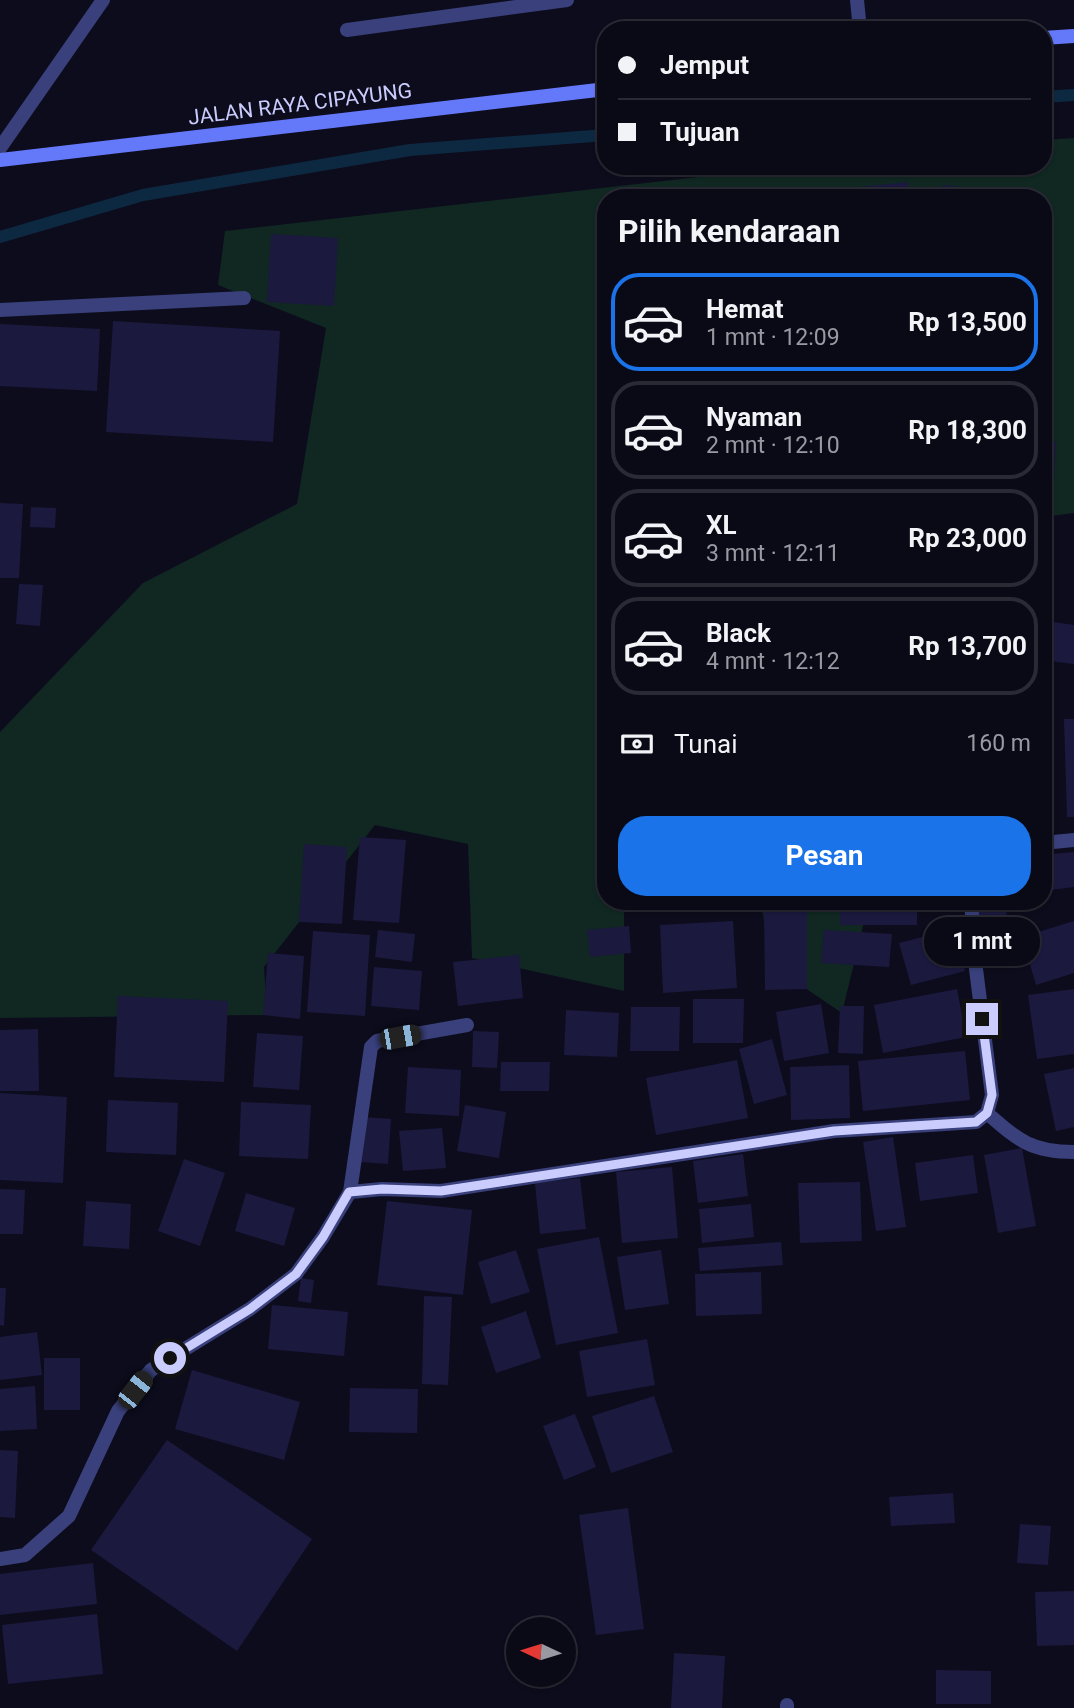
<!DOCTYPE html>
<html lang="id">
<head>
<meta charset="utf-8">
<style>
	:root { --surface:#0a0916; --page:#13121f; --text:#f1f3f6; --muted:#999aa1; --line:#2a2a35; --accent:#1a73e8 }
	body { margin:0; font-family:Roboto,sans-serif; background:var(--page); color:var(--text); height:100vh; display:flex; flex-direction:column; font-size:26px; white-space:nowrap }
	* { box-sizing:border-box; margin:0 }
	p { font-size:23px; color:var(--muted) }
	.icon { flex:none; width:38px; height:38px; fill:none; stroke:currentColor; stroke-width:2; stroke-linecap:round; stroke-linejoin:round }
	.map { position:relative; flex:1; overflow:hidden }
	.side { position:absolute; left:597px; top:189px; width:455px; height:721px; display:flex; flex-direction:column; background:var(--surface); border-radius:28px; box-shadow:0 2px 5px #0004,0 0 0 2px var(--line) }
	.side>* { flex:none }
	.hud { position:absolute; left:597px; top:21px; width:455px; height:154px; border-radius:28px; box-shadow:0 2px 5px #0004,0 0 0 2px var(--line); display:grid; align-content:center; height:154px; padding:0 21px; background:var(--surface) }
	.needle { width:46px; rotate:274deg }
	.tools { position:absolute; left:506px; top:1617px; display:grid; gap:14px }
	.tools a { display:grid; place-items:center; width:70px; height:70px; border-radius:50%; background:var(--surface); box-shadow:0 2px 5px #0004,0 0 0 2px var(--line); font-size:35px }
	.end { position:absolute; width:32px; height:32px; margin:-16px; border:9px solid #caccfd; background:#111; box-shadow:0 0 0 4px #111 }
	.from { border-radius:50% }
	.bubble { position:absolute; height:49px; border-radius:24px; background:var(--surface); box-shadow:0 2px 5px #0004,0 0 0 2px var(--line); font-size:23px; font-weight:700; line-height:49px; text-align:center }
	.car { position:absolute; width:21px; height:42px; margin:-21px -10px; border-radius:9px; box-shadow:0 0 5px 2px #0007; background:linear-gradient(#222 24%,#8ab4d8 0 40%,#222 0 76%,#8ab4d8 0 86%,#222 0) }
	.hud b { display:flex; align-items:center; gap:24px; height:66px; font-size:26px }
	.hud b+b { border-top:2px solid var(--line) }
	.hud i { width:18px; height:18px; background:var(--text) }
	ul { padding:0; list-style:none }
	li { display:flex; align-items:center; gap:21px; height:98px; margin:0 14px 10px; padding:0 7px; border:4px solid var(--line); border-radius:28px }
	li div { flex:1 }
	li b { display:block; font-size:26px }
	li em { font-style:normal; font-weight:700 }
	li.active { border-color:var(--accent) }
	li>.icon { width:63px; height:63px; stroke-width:1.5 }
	h2 { padding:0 21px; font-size:32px; line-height:84px }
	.pay { display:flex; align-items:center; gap:18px; height:77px; padding:0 21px; font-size:26px }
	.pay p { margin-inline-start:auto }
	.cta { display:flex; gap:14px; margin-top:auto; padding:14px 21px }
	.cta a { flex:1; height:80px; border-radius:28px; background:var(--accent); color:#fff; font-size:28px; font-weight:700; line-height:80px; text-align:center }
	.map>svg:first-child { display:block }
	.green { fill:#102722 }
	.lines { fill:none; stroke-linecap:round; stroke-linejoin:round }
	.stream { stroke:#0d2941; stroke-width:12 }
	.building { fill:#1b193e }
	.service { stroke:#39407b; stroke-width:14 }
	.minor { stroke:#39407b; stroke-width:14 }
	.secondary { stroke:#6478fa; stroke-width:14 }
	.route { stroke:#caccfd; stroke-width:9 }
	.labels { text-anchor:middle; stroke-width:5; stroke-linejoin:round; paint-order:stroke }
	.street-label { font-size:21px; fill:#caccfd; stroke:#0d0c1d }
</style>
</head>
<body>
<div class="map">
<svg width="1074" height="1708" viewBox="0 0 1074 1708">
	<rect width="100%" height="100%" fill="#0d0c1d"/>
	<!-- green -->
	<path class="green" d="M 1074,138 L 1074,513 L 1043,517 L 1043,198 L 606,198 L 606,901 L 624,901 L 624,991 L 472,958 L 468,844 L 375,825 L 264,967 L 267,1015 L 0,1018 L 0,732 L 143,583 L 297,504 L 326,328 L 218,285 L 225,231 L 794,166 L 1043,166 L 1043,140 Z
		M 760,901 L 869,901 L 842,1013 L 774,967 Z"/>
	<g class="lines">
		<!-- stream -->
		<path class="stream" d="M 1043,97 L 1074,95
			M 0,237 L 143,195 L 410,150 L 606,135"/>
	</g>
	<!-- building -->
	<path class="building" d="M 908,182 L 910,198 L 861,198 L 860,187 Z
		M 943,185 L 999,191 L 999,198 L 941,198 Z
		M 271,234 L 338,238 L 334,306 L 267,302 Z
		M 113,321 L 280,331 L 273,442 L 106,432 Z
		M 0,324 L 100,329 L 97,391 L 0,386 Z
		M 1043,442 L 1056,442 L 1053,496 L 1043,496 Z
		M 0,503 L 23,504 L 19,578 L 0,578 Z
		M 31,507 L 56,508 L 55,528 L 30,527 Z
		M 19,584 L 43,585 L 40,626 L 16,624 Z
		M 1053,622 L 1074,625 L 1074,664 L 1049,661 Z
		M 1064,719 L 1074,719 L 1074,817 L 1067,817 Z
		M 1043,780 L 1052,780 L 1051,818 L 1043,818 Z
		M 360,837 L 406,840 L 399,923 L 353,920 Z
		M 304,844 L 347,847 L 342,924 L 299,922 Z
		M 1074,852 L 1074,887 L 1043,891 L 1043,855 Z
		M 840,901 L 917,901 L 917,925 L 840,925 Z
		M 978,901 L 1007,901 L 1006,924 L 977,923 Z
		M 764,908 L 807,908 L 807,989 L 765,990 Z
		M 733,921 L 737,988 L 663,993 L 660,925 Z
		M 1074,921 L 1074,973 L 1036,985 L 1022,937 Z
		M 629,926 L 631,953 L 590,957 L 587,930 Z
		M 954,929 L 965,971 L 911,985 L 899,943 Z
		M 378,930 L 415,934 L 412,962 L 375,957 Z
		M 824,930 L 892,934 L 889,967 L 821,963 Z
		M 313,931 L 370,935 L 365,1016 L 307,1012 Z
		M 268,953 L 304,956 L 300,1019 L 263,1015 Z
		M 519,955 L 523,998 L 458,1006 L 453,962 Z
		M 374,967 L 422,971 L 419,1010 L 371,1006 Z
		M 957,989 L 966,1037 L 883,1053 L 874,1005 Z
		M 1074,989 L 1074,1054 L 1037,1059 L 1028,995 Z
		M 118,996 L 228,1001 L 224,1082 L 114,1077 Z
		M 693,999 L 744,999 L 743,1043 L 693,1043 Z
		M 821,1004 L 829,1053 L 784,1061 L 776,1012 Z
		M 840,1006 L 864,1006 L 863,1054 L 838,1053 Z
		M 631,1007 L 680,1007 L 679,1051 L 630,1051 Z
		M 566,1010 L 619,1013 L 617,1057 L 564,1055 Z
		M 38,1029 L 39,1091 L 0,1091 L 0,1030 Z
		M 473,1031 L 499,1032 L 497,1068 L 472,1067 Z
		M 257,1033 L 303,1036 L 299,1090 L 253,1087 Z
		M 772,1039 L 787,1095 L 754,1104 L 739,1049 Z
		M 965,1051 L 970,1100 L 863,1111 L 858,1061 Z
		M 737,1060 L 748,1118 L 656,1135 L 646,1078 Z
		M 501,1062 L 550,1062 L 549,1091 L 500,1091 Z
		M 849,1065 L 850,1118 L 791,1120 L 790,1067 Z
		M 408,1067 L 461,1070 L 459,1116 L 405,1113 Z
		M 1074,1068 L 1074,1127 L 1056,1131 L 1044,1074 Z
		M 0,1093 L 67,1097 L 63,1183 L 0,1180 Z
		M 108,1100 L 178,1103 L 176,1155 L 106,1152 Z
		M 241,1102 L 311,1105 L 308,1159 L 239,1156 Z
		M 465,1105 L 506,1112 L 499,1158 L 457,1151 Z
		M 364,1117 L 391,1119 L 388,1164 L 361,1162 Z
		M 442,1128 L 446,1168 L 403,1171 L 399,1131 Z
		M 893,1137 L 906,1227 L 876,1231 L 863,1142 Z
		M 1022,1148 L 1036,1226 L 998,1233 L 984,1155 Z
		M 743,1154 L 748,1196 L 698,1203 L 693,1161 Z
		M 973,1155 L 978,1193 L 920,1201 L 915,1163 Z
		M 184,1159 L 225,1173 L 200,1246 L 158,1231 Z
		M 672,1167 L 678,1238 L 622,1243 L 616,1172 Z
		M 580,1178 L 586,1229 L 540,1234 L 535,1183 Z
		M 860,1182 L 862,1241 L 800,1243 L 798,1183 Z
		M 0,1189 L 25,1190 L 23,1234 L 0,1234 Z
		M 246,1193 L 295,1208 L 284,1246 L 235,1231 Z
		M 86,1201 L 131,1204 L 129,1249 L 83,1246 Z
		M 387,1201 L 472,1210 L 463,1295 L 377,1285 Z
		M 751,1204 L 754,1237 L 702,1243 L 699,1209 Z
		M 599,1237 L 618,1333 L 556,1345 L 537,1249 Z
		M 781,1242 L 783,1265 L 700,1271 L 698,1248 Z
		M 516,1250 L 530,1292 L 491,1304 L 478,1262 Z
		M 661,1250 L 669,1304 L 625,1310 L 617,1257 Z
		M 761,1272 L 762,1314 L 696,1316 L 695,1274 Z
		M 301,1278 L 314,1280 L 311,1303 L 298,1301 Z
		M 0,1288 L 6,1288 L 4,1326 L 0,1325 Z
		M 424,1296 L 452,1297 L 448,1385 L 422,1384 Z
		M 272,1305 L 348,1312 L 344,1356 L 268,1349 Z
		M 526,1311 L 541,1358 L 496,1373 L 481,1327 Z
		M 37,1332 L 42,1375 L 0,1380 L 0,1337 Z
		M 647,1339 L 655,1385 L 587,1397 L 579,1351 Z
		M 44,1358 L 80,1358 L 80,1410 L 44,1410 Z
		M 192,1370 L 300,1402 L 284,1460 L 175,1429 Z
		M 35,1386 L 37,1429 L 0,1431 L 0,1389 Z
		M 350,1388 L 418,1389 L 417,1433 L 349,1432 Z
		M 654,1396 L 673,1452 L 611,1473 L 592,1416 Z
		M 575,1414 L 596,1467 L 564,1480 L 543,1426 Z
		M 167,1440 L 312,1539 L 237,1651 L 91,1550 Z
		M 0,1450 L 18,1451 L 15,1518 L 0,1517 Z
		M 953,1493 L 955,1523 L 891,1526 L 889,1497 Z
		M 628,1508 L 644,1629 L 596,1635 L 579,1515 Z
		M 1020,1524 L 1051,1526 L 1048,1565 L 1017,1563 Z
		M 93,1563 L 97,1604 L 0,1615 L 0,1574 Z
		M 1074,1591 L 1074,1645 L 1037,1646 L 1035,1592 Z
		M 97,1614 L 103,1674 L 8,1684 L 2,1625 Z
		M 674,1653 L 725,1656 L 722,1708 L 671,1708 Z
		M 936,1670 L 991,1671 L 991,1704 L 936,1704 Z"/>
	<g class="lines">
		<!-- service -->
		<path class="service" d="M 857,0 L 860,30
			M 347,30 L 567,0
			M 0,310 L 244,298"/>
		<!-- minor -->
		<path class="minor" d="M 0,148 L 103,0
			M 1043,843 L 1074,840
			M 987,1113 C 1018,1140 1031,1152 1074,1152
			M 350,1192 L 371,1047 L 377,1041 L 467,1025
			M 0,1559 L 25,1555 L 69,1516 L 118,1411 L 151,1370 L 250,1309 L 296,1274 L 323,1237 L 350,1192 L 382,1189 L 441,1191 L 834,1131 L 976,1122 L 987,1113 L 992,1095 L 976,969 L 971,901
			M 787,1705 L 787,1708"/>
		<!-- secondary -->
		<path class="secondary" d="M 1043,38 L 1074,36
			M 0,160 L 606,89"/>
	</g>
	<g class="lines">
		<!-- route -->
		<path class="route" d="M 170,1358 L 250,1309 L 296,1274 L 323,1237 L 349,1192 L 382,1189 L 441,1191 L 834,1131 L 976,1122 L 987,1113 L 992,1095 L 982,1019"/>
	</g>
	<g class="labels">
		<!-- street labels -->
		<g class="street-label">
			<text transform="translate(300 104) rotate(-7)" y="7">JALAN RAYA CIPAYUNG</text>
		</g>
	</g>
</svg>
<div class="tools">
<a><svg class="needle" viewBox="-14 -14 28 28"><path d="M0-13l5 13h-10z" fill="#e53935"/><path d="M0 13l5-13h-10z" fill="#999aa1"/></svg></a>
</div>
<i class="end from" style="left:170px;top:1358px"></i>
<i class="end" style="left:982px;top:1019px"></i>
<div class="bubble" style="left:924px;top:917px;width:116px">1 mnt</div>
<i class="car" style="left:400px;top:1037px;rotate:80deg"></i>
<i class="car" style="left:135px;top:1390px;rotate:38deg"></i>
<div class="hud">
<b><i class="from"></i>Jemput</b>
<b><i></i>Tujuan</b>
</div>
<section class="side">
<h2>Pilih kendaraan</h2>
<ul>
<li class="active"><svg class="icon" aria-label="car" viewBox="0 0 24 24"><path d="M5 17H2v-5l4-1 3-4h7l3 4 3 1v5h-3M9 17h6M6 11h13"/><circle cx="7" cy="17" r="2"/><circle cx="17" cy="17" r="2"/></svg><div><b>Hemat</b><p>1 mnt · 12:09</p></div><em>Rp 13,500</em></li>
<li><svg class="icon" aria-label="car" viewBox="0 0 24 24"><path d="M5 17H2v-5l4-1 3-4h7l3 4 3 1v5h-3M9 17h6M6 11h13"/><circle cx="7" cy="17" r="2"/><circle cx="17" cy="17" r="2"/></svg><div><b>Nyaman</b><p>2 mnt · 12:10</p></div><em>Rp 18,300</em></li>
<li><svg class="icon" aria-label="car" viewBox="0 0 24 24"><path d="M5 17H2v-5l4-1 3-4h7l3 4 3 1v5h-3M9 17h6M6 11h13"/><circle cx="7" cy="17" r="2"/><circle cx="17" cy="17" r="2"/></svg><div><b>XL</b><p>3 mnt · 12:11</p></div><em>Rp 23,000</em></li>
<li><svg class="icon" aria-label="car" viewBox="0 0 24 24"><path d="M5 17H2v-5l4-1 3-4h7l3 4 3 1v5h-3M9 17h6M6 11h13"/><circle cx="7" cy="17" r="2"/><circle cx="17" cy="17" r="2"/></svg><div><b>Black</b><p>4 mnt · 12:12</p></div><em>Rp 13,700</em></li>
</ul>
<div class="pay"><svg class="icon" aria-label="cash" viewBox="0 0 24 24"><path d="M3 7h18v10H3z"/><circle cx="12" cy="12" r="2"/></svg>Tunai<p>160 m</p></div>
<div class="cta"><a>Pesan</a></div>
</section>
</div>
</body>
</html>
